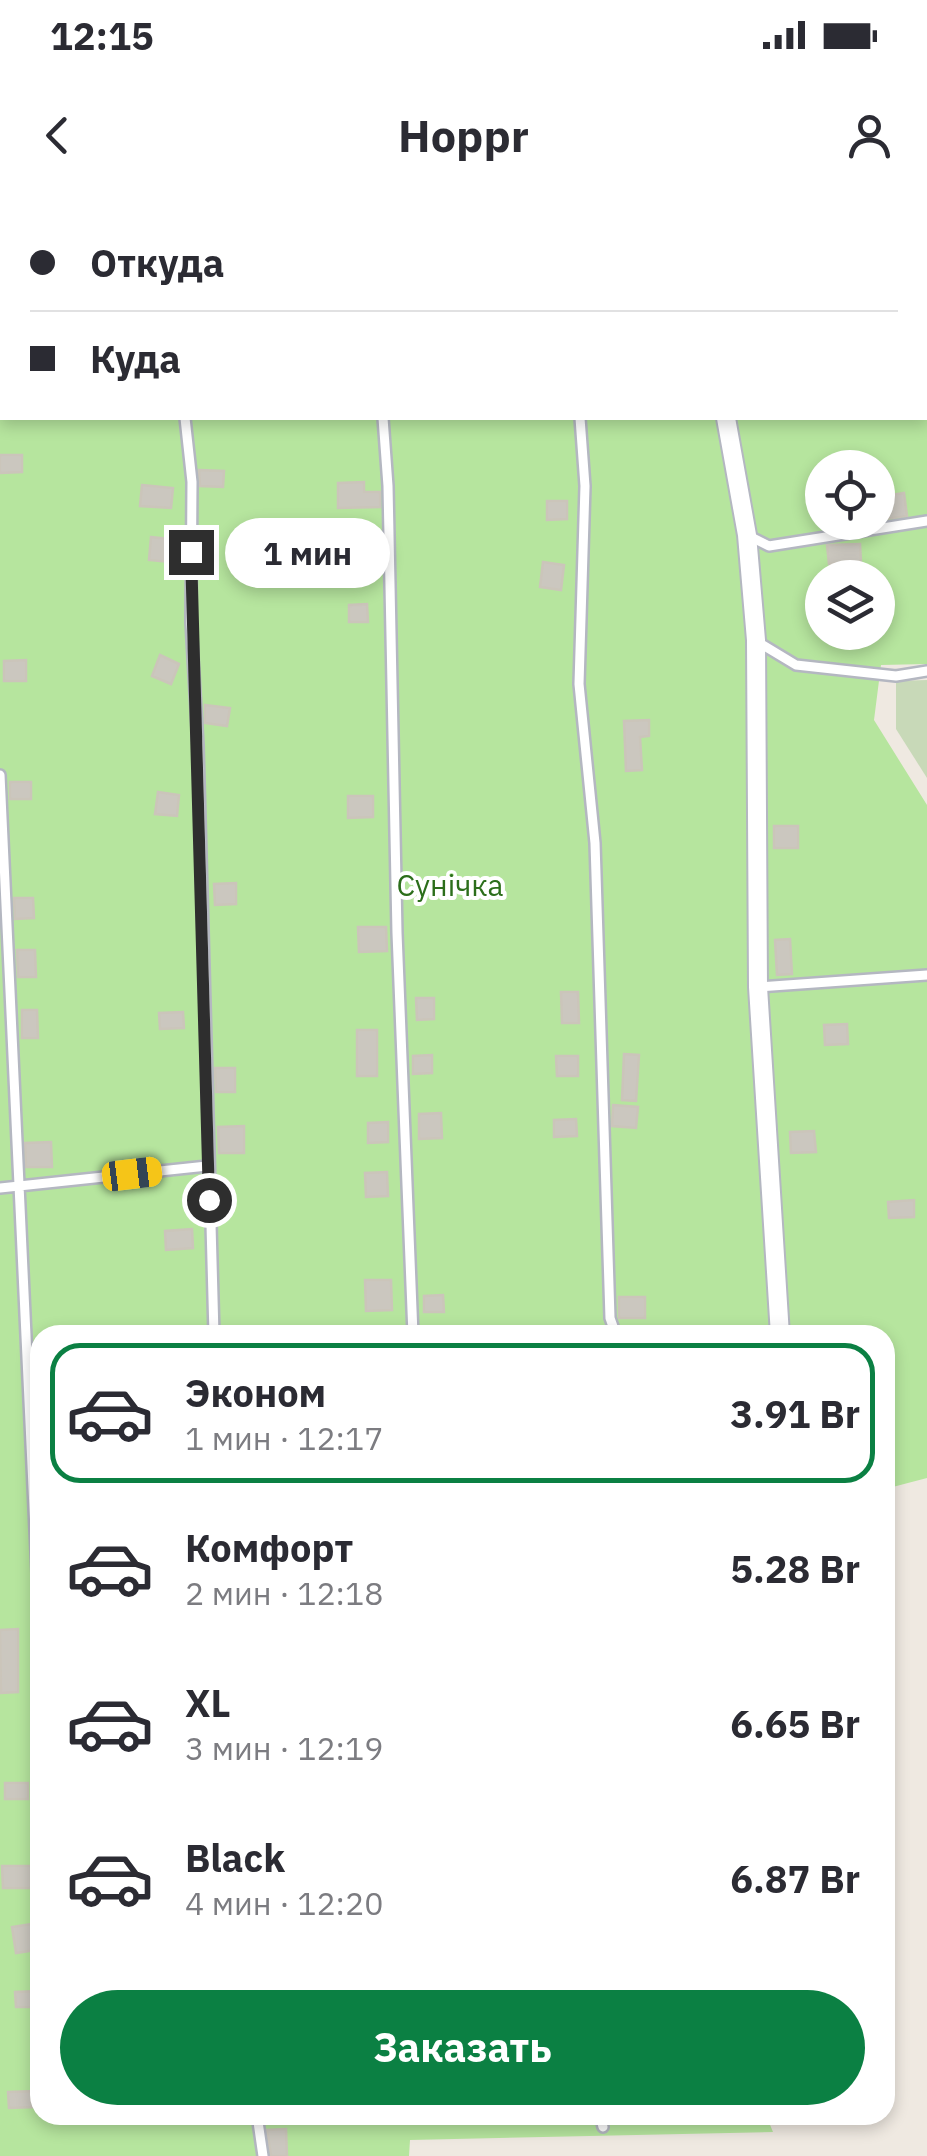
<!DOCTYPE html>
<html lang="ru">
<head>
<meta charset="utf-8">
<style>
	:root { --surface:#fff; --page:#f7f7f7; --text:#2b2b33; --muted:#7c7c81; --line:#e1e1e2; --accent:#0b8043 }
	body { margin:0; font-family:"IBM Plex Sans",sans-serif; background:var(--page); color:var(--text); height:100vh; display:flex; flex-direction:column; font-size:38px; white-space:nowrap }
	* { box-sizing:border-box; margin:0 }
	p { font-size:32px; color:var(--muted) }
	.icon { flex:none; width:55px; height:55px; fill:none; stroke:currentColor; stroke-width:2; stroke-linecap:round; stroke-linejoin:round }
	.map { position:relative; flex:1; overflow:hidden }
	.sheet { position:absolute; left:30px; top:1125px; width:865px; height:800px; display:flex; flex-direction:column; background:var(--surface); border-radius:30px; box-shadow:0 5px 15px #0003 }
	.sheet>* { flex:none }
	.hud { position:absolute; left:0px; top:0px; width:928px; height:220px; box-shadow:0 5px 15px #0003; display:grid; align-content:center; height:220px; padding:0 30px; background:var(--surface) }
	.fabs { position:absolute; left:805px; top:250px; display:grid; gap:20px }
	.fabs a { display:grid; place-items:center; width:90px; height:90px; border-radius:50%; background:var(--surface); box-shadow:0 5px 15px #0003; font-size:50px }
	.end { position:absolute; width:45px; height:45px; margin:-22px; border:12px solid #2e2e2e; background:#fff; box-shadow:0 0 0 5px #fff }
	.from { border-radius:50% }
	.bubble { position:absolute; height:70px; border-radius:35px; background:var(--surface); box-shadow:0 5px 15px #0003; font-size:32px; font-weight:700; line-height:70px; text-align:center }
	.car { position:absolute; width:30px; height:60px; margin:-30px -15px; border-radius:12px; box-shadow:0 0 8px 2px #0007; background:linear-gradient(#f5c518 24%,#345 0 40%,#f5c518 0 76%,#345 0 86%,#f5c518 0) }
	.hud b { display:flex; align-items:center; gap:35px; height:95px; font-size:38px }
	.hud b+b { border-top:2px solid var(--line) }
	.hud i { width:25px; height:25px; background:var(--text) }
	ul { padding:18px 0 0; list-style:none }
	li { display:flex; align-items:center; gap:30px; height:140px; margin:0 20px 15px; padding:0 10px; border:5px solid transparent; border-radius:30px }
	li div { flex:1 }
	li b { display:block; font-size:38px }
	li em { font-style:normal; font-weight:700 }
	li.active { border-color:var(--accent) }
	li>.icon { width:90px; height:90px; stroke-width:1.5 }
	.button { display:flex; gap:20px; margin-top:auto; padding:20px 30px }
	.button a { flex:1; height:115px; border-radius:60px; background:var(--accent); color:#fff; font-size:40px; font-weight:700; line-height:115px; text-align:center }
	.status { display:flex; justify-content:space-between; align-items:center; height:70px; padding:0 50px; background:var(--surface); direction:ltr }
	.status svg { height:28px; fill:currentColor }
	header { display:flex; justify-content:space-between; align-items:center; height:130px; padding:0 30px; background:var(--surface); font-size:45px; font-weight:700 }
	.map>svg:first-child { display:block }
	.green { fill:#b6e59e; fill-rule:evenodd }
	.cemetery { fill:#c8d9b8 }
	.building { fill:#cbc7bf; stroke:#cbc5ba; stroke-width:2.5 }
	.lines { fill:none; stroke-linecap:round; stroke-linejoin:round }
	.service-casing { stroke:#b4b7c1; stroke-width:14 }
	.minor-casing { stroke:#b4b7c1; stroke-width:22 }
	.service { stroke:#fff; stroke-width:9 }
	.minor { stroke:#fff; stroke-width:18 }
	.route { stroke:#2e2e2e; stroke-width:12 }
	.labels { text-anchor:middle; stroke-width:8; stroke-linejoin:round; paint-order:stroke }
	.park-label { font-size:30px; fill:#2c6e1b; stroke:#fff }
</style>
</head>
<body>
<div class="status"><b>12:15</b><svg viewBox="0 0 49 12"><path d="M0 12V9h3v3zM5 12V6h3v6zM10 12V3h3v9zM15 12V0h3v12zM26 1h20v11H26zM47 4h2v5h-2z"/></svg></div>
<header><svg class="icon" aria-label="back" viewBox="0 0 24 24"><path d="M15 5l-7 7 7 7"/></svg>Hoppr<svg class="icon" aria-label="person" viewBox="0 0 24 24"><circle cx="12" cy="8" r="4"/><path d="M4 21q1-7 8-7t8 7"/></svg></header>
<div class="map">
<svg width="927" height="1956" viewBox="0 0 927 1956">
	<rect width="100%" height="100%" fill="#efe9e1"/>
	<!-- green -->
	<path class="green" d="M 0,0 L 927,0 L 927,464 L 881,465 L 874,520 L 927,605 L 927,1278 L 885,1289 L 885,1135 L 40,1135 L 40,1915 L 766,1915 L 773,1932 L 410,1940 L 409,1956 L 0,1956 ZM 2,2 L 925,2 L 925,218 L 2,218 ZM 822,268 L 878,268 L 878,322 L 822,322 ZM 822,378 L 878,378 L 878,432 L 822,432 Z"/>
	<!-- cemetery -->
	<path class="cemetery" d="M 927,480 L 927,578 L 896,529 L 896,481 Z"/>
	<!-- building -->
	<path class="building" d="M 0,255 L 22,255 L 22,272 L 0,273 Z
		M 199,270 L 224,271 L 223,287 L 200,286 Z
		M 364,282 L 364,292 L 380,292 L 380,307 L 338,308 L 338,283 Z
		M 142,285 L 173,288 L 171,308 L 140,306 Z
		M 904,293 L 907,316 L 878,320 L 878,297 Z
		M 547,301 L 567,301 L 567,319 L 547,320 Z
		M 151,337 L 171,339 L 169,362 L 149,360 Z
		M 860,344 L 861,362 L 829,364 L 827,345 Z
		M 543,362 L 564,365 L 561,390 L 540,387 Z
		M 367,404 L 368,422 L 349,422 L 349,405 Z
		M 160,455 L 179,464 L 171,484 L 152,476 Z
		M 26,460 L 26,481 L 4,481 L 4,461 Z
		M 205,505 L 230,508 L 227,526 L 205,523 Z
		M 649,520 L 649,536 L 640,537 L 642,570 L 626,571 L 624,521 Z
		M 10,582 L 31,582 L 31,599 L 10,599 Z
		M 158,592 L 179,595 L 177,616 L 155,614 Z
		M 348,596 L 373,596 L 373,617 L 348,618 Z
		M 774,626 L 798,626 L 798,648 L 774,648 Z
		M 236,683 L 236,704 L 215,705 L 214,684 Z
		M 14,698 L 33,698 L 34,718 L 15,719 Z
		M 358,727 L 386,727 L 387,751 L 359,752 Z
		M 790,739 L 792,774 L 777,775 L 775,740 Z
		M 17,750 L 35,750 L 36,777 L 18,777 Z
		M 561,792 L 578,792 L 579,823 L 562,823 Z
		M 416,798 L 434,798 L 434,819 L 417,820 Z
		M 22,810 L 37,810 L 38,838 L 22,838 Z
		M 183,812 L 184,828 L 160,829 L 159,813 Z
		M 847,824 L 848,844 L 825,845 L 824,825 Z
		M 357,830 L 377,830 L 377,876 L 357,876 Z
		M 624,854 L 639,855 L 636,901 L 622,900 Z
		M 432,855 L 432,873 L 413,874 L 413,856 Z
		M 556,856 L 578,856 L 578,876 L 557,876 Z
		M 215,868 L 235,868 L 235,892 L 216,892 Z
		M 613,905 L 638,907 L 636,928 L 612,926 Z
		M 441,913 L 442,938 L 419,939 L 419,914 Z
		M 576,919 L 577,936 L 554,937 L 554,920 Z
		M 388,922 L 388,942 L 368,943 L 368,923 Z
		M 244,926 L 244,953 L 219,953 L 218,927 Z
		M 814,931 L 816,952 L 791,953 L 790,932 Z
		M 51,942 L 52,967 L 26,967 L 25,943 Z
		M 387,972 L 388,996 L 366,997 L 365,973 Z
		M 914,1000 L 914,1017 L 889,1018 L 888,1002 Z
		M 192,1029 L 193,1048 L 166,1050 L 165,1031 Z
		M 365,1080 L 391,1080 L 392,1110 L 366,1111 Z
		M 443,1095 L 444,1112 L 424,1112 L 424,1096 Z
		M 619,1097 L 645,1097 L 645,1118 L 619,1118 Z
		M 18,1429 L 18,1492 L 1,1493 L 0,1430 Z
		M 5,1583 L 28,1583 L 28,1599 L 5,1599 Z
		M 2,1666 L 31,1666 L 31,1688 L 3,1688 Z
		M 32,1724 L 36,1750 L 16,1753 L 12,1727 Z
		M 38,1791 L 39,1807 L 16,1807 L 15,1792 Z
		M 36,1891 L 36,1907 L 9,1908 L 8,1892 Z
		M 286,1929 L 287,1956 L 271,1956 L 267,1930 Z"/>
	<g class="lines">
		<defs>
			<path id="service" d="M 164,0 L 164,2
				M 365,0 L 365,2
				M 565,0 L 565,2
				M 925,114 L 927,113
				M 185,218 L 192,282 L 191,422 L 198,545 L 214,1135
				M 383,218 L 388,286 L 397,733 L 413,1135
				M 580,218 L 585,286 L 579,484 L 595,643 L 610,1118 L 616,1135
				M 749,336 L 769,346 L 927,321
				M 758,442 L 796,465 L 896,476 L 927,471
				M 0,575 L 40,1438
				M 758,787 L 927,775
				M 0,988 L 207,966
				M 257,1915 L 263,1956
				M 600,1915 L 603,1927"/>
			<path id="minor" d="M 678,0 L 679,2
				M 726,218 L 747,335 L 756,440 L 758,787 L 780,1135"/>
		</defs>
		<!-- service casing -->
		<use href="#service" class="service-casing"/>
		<!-- minor casing -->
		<use href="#minor" class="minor-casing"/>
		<!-- service -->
		<use href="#service" class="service"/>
		<!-- minor -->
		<use href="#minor" class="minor"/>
	</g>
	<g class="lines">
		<!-- route -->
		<path class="route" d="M 191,352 L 209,1000"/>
	</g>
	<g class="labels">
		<!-- park labels -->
		<g class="park-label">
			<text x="450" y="696">Сунічка</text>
		</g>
	</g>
</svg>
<div class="fabs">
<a><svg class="icon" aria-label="locate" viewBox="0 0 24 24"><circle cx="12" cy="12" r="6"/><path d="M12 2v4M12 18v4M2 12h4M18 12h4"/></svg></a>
<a><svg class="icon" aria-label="layers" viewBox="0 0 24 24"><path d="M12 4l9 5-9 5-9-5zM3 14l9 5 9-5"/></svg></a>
</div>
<i class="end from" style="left:209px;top:1000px"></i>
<i class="end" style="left:191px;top:352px"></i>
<div class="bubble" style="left:225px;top:318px;width:165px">1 мин</div>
<i class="car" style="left:132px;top:974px;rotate:83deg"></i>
<div class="hud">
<b><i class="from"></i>Откуда</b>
<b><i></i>Куда</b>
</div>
<section class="sheet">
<ul>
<li class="active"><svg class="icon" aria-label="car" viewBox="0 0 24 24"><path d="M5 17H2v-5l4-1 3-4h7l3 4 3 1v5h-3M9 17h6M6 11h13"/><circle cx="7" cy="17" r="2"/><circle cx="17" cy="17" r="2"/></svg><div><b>Эконом</b><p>1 мин · 12:17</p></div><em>3.91 Br</em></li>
<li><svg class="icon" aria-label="car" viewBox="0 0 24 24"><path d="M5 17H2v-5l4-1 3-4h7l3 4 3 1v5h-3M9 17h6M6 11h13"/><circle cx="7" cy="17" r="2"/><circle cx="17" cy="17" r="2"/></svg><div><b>Комфорт</b><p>2 мин · 12:18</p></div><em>5.28 Br</em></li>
<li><svg class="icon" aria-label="car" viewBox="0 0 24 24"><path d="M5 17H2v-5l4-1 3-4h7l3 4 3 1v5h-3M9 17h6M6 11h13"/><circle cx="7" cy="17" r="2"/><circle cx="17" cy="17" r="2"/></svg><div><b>XL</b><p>3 мин · 12:19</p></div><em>6.65 Br</em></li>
<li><svg class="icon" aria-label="car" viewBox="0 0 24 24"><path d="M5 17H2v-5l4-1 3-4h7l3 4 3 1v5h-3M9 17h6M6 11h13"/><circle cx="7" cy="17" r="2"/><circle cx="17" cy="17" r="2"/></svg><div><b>Black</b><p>4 мин · 12:20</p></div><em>6.87 Br</em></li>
</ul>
<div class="button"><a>Заказать</a></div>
</section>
</div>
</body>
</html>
